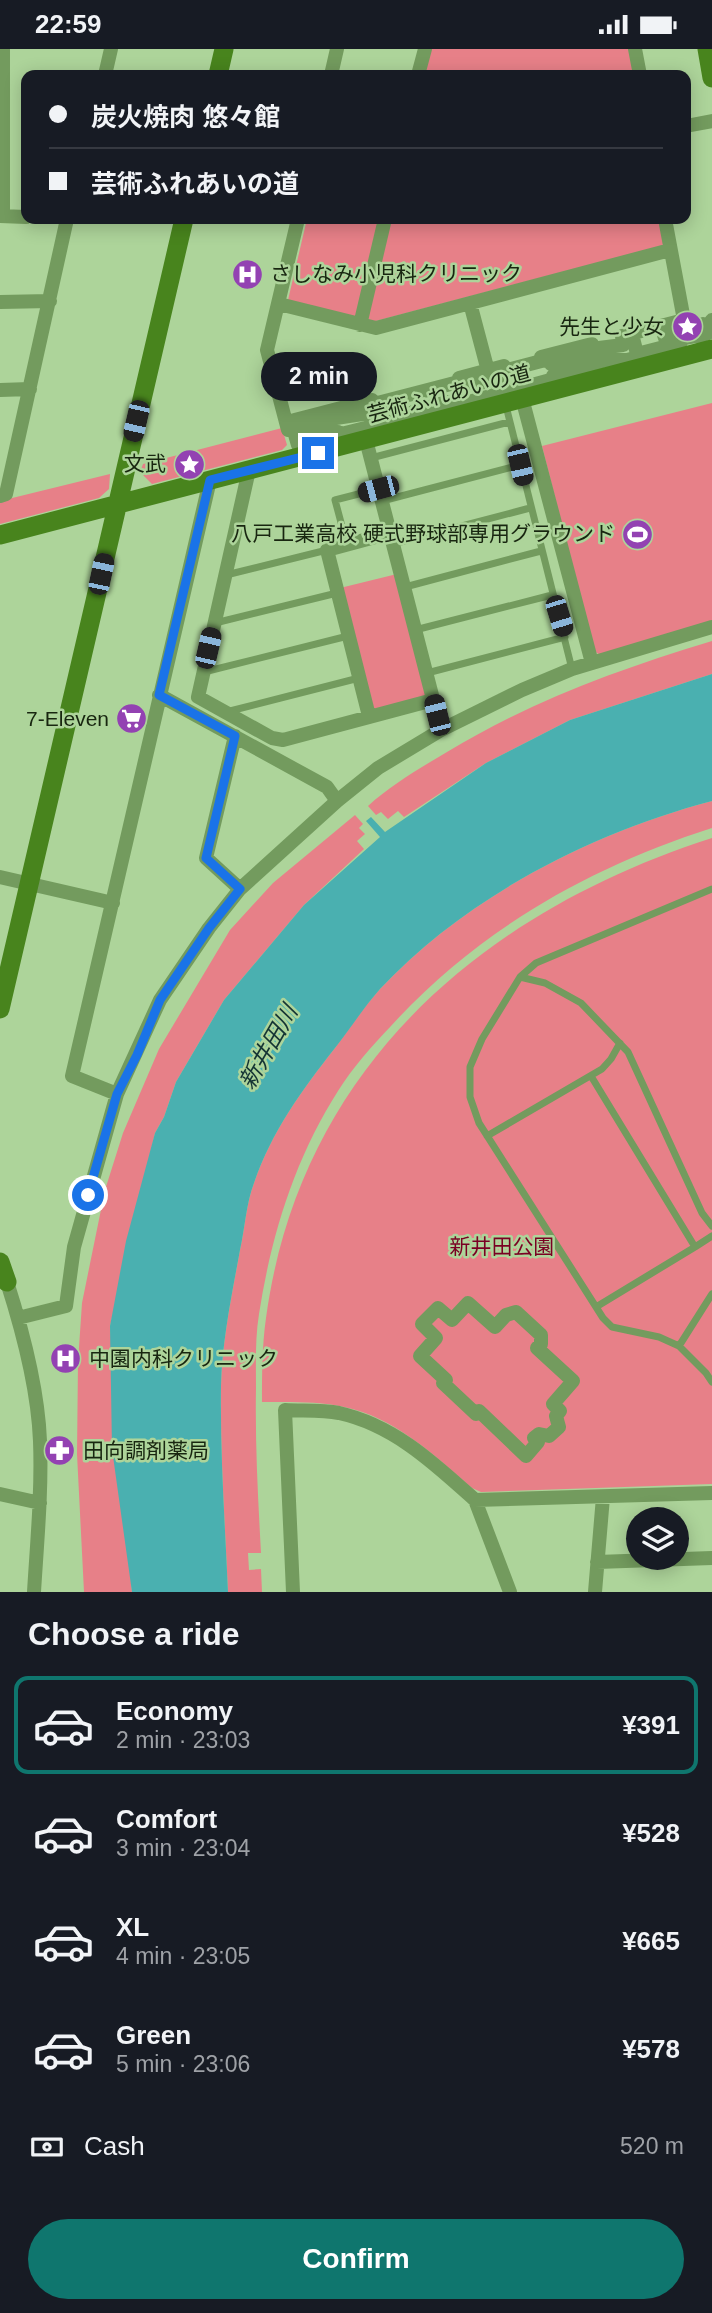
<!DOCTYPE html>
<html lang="en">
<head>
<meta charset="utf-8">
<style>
	:root { --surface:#171b24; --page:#242831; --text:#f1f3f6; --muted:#9ea1a6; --line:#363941; --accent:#0f766e }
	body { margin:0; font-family:Arial,"Noto Sans JP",sans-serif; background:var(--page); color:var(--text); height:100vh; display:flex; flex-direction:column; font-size:26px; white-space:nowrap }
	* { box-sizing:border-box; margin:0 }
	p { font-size:23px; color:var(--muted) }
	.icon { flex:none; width:38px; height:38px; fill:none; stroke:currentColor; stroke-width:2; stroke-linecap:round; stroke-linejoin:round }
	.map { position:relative; height:1543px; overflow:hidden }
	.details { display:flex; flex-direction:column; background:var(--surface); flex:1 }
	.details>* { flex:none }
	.hud { position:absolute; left:21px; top:21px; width:670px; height:154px; border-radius:14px; box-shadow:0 4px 18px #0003; display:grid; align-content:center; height:154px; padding:0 28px; background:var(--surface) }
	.buttons { position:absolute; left:626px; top:1458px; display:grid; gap:14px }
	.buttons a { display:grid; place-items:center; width:63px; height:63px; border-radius:50%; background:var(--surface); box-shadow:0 4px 18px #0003; font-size:35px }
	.end { position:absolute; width:32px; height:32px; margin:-16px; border:9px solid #1a73e8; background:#fff; box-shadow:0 0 0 4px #fff }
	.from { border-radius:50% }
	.bubble { position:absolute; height:49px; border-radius:24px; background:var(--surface); box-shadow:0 4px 18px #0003; font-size:23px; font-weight:600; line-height:49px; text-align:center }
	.car { position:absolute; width:21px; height:42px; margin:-21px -10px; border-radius:9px; box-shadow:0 0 5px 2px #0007; background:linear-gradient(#222 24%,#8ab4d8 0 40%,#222 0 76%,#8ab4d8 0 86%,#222 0) }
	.hud b { display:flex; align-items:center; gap:24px; height:66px; font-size:26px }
	.hud b+b { border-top:2px solid var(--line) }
	.hud i { width:18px; height:18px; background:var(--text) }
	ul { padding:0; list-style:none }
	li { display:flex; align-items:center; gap:21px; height:98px; margin:0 14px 10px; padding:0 14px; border:4px solid transparent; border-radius:14px }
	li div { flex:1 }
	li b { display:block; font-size:26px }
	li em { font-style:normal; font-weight:600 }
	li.selected { border-color:var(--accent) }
	li>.icon { width:63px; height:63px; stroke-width:1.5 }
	h2 { padding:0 28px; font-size:32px; line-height:84px }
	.pay { display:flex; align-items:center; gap:18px; height:77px; padding:0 28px; font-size:26px }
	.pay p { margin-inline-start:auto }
	.cta { display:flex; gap:14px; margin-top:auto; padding:14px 28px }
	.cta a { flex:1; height:80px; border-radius:42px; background:var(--accent); color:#fff; font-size:28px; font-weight:600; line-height:80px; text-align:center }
	.status { display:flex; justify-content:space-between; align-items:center; height:49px; padding:0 35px; background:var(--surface); direction:ltr }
	.status svg { height:19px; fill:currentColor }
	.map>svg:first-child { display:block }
	.green { fill:#e78088 }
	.water { fill:#4ab0b0 }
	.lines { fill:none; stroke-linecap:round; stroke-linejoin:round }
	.lane { stroke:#739b5e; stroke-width:7 }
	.street { stroke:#739b5e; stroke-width:14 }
	.secondary { stroke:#48841d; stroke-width:19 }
	.route { stroke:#1a73e8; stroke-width:9 }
	.labels { text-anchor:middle; stroke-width:5; stroke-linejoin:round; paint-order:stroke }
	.poi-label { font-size:21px; fill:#182610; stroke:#add49a; text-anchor:end }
	.street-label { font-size:21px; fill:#182610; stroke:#add49a }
	.park-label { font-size:21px; fill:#7a0023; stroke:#add49a }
	.water-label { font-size:23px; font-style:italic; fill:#143434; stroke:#add49a }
</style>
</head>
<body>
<div class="status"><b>22:59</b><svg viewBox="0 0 49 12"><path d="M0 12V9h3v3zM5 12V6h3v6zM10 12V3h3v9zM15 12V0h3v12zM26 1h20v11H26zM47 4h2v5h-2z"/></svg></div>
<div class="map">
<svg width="712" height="1543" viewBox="0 0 712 1543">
	<rect width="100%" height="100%" fill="#add49a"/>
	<!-- green -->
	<path class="green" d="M 430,0 L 631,0 L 635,26 L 424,26 Z
		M 307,170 L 379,170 L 358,265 L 352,269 L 288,251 Z
		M 390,170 L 661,170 L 665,194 L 661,197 L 372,273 L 367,269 Z
		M 712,354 L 712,573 L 600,606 L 594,602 L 542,397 Z
		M 282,379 L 287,396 L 282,401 L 152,435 L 140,423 L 143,415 Z
		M 110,425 L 109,440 L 99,449 L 0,475 L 0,452 Z
		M 397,525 L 429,647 L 372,663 L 340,539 Z
		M 712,592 L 712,625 L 570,671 L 486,714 L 404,768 L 398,762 L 388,770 L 381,763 L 376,766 L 368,757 C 391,736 420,719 447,703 C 533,651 617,621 712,592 Z
		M 712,752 L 712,779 C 590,818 478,881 391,977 C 372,997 353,1018 338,1042 C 295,1109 271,1187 259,1265 C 255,1290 256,1315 256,1339 C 255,1394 258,1449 261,1504 L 248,1504 L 249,1521 L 261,1520 L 262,1543 L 228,1543 C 225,1475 220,1405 221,1337 C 222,1292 232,1245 240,1201 C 245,1179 246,1155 254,1134 C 272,1082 302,1041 335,999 C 350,979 364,958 380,940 C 466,848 591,784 712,752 Z
		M 355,766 L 363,775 L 359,779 L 365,785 L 357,792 L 364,800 L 304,856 L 224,951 L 176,1033 L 164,1068 L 155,1084 L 110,1277 L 132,1543 L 84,1543 L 77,1405 L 78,1313 L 82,1254 L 105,1141 L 123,1084 L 159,1000 L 230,881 L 273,834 Z
		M 712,789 L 712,1435 L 481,1443 L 472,1439 C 434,1406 394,1368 344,1358 C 318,1352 289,1353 262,1353 C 262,1325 262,1297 266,1269 C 300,1019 482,863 712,789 Z"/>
	<!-- water -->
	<path class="water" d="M 712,625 L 712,752 C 591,784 466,848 380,940 C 364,958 350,980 335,999 C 302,1041 272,1082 254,1134 C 246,1155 245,1179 240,1201 C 232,1245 222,1292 221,1337 C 220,1405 225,1475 228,1543 L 132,1543 L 112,1400 L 110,1277 L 126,1192 L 155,1084 L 164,1068 L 176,1033 L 224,951 L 304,856 L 380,788 L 366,772 L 371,768 L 385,783 L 486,714 L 570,671 Z"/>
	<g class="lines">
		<!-- lane -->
		<path class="lane" d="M 506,357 L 572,620
			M 371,409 L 509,373
			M 382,452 L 520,416
			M 393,495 L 530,459
			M 347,496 L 335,451 L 378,440
			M 226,526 L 327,501
			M 405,538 L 541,502
			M 215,574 L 337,544
			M 415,581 L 552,546
			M 204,623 L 348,587
			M 427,624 L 565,588
			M 226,663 L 359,629
			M 520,928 L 545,934 L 581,954 L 628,1003 L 702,1164 L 712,1177
			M 591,1027 L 695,1198 L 712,1187
			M 487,1087 L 602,1020 L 611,1010 L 620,994
			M 712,1245 L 679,1297 L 706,1324 L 712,1333
			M 596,1258 L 695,1198
			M 679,1297 L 659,1288 L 612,1278 L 603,1269 L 479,1074 L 470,1048 L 470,1018 L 482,990 L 520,928 L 536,914 L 712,840"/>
		<!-- street -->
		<path class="street" d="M 635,0 L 640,26
			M 105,26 L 111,0
			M 331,26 L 337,0
			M 418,26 L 425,0
			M 686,77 L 712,72
			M 0,167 L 26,168
			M 3,167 L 3,0
			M 0,253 L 50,252
			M 470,254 L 488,322
			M 279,255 L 376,279 L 670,201
			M 712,271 L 708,276 L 703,275 L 695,278 L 691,276 L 680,279 L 677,283 L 664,286 L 668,297 L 637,305 L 633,289 L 622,291 L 623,296 L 599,299 L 559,316 L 551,315 L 549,310 L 511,320 L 509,323 L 486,333 L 471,334 L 470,330 L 366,357 L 369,364 L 316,372 L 294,382 L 298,396 L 314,386 L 338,383 L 341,385 L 410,368 L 413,363 L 447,353 L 450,358 L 554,330 L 553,327 L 606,311 L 627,311 L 677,298 L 684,289 L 695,287 L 699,288 L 712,282
			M 360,276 L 385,170
			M 622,287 L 684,271 L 665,170
			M 541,308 L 592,295
			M 459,329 L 504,317
			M 0,341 L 30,340
			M 522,349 L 592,614
			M 287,373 L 372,351
			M 288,381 L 267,301 L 298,170
			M 366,391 L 441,681
			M 249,421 L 198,648 L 272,689 L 283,691 L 433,651
			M 0,447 L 6,445 L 67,170
			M 159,646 L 327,738 L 337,752
			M 369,667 L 327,501 L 390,484
			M 235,687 L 206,809 L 240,840
			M 0,828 L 113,854
			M 117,1045 L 72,1027 L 210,431
			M 7,1233 C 23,1283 38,1339 40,1392 C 42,1442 37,1493 34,1543
			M 468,1254 L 495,1278 L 506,1266 L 516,1263 L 541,1286 L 541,1295 L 537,1299 L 573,1332 L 553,1355 L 560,1362 L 556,1367 L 559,1378 L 549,1387 L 539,1385 L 534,1389 L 538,1393 L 526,1407 L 479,1362 L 476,1365 L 443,1334 L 446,1331 L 420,1307 L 436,1289 L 422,1275 L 438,1259 L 452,1271 Z
			M 18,1269 L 66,1257 L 74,1198 L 117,1045 L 160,951 L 209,879 L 240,840 L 337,752 L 378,719 L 441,681 L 522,641 L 572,620 L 712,578
			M 0,1445 L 40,1454
			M 475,1451 L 510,1543
			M 597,1513 L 712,1509
			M 293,1543 L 285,1361 C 303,1362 322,1361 339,1364 C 394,1376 435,1415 475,1451 L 712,1444
			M 595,1543 L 603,1448"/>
		<!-- secondary -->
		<path class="secondary" d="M 707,0 L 712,29
			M 218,26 L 224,0
			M 0,486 L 712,300
			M 0,960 L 184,170
			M 0,1213 L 7,1233"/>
	</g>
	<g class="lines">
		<!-- route -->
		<path class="route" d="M 88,1146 L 117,1045 L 137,1006 L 160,951 L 209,879 L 240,840 L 206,809 L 235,687 L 159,646 L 210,431 L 318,404"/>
	</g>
	<!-- icons -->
	<defs>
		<symbol id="hospital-disc" viewBox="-11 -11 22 22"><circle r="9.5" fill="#9342b2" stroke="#add49a"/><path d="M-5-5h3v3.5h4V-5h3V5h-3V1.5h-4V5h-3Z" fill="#fff"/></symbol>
		<symbol id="sight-disc" viewBox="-11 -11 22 22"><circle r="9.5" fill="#9342b2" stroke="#add49a"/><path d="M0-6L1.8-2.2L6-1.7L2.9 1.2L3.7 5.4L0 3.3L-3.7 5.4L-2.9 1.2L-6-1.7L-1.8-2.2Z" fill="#fff"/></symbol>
		<symbol id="stadium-disc" viewBox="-11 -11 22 22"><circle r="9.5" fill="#9342b2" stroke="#add49a"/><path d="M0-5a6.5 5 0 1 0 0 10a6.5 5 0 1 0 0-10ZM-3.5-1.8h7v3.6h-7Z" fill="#fff"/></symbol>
		<symbol id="supermarket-disc" viewBox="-11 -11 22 22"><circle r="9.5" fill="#9342b2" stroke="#add49a"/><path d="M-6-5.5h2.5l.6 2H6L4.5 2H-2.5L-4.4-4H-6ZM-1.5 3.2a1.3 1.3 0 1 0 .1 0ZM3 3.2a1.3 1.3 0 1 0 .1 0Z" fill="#fff"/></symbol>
		<symbol id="pharmacy-disc" viewBox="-11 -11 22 22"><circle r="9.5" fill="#9342b2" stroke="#add49a"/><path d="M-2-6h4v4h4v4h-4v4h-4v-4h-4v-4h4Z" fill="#fff"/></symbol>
	</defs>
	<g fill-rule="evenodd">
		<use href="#hospital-disc" x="230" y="208" width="35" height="35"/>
		<use href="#sight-disc" x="670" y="260" width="35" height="35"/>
		<use href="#sight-disc" x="172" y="398" width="35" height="35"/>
		<use href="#stadium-disc" x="620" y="468" width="35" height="35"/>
		<use href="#supermarket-disc" x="114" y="652" width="35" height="35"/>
		<use href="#hospital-disc" x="48" y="1292" width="35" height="35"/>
		<use href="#pharmacy-disc" x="42" y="1384" width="35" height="35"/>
	</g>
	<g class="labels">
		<!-- poi labels -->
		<g class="poi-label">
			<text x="270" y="232" text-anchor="start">さしなみ小児科クリニック</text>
			<text x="664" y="285">先生と少女</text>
			<text x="166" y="422">文武</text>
			<text x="615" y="492">八戸工業高校 硬式野球部専用グラウンド</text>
			<text x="109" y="677">7-Eleven</text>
			<text x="89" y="1317" text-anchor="start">中園内科クリニック</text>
			<text x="83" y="1409" text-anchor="start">田向調剤薬局</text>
		</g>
		<!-- street labels -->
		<g class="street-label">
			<text transform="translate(449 345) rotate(-15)" y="7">芸術ふれあいの道</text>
		</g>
		<!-- park labels -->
		<g class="park-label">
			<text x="502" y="1205">新井田公園</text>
		</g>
		<!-- water labels -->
		<g class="water-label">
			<text transform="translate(268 998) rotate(-60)" y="8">新井田川</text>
		</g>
	</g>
</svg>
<div class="buttons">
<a><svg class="icon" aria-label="layers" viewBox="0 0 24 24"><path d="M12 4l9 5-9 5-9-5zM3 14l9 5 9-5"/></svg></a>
</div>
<i class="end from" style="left:88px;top:1146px"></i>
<i class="end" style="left:318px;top:404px"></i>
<div class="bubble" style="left:261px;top:303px;width:116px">2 min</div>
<i class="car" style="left:136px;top:372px;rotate:193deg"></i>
<i class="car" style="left:520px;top:416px;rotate:167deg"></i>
<i class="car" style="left:378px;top:440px;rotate:255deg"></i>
<i class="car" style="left:101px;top:525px;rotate:12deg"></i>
<i class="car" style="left:559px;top:567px;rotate:163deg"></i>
<i class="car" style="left:208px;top:599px;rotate:13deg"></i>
<i class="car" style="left:437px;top:666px;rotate:346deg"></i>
<div class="hud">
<b><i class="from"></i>炭火焼肉 悠々館</b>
<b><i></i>芸術ふれあいの道</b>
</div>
</div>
<section class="details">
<h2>Choose a ride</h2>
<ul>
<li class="selected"><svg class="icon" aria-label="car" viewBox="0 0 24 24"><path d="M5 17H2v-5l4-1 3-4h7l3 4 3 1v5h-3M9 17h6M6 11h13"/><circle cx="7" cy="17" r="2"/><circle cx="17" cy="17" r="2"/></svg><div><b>Economy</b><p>2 min · 23:03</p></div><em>¥391</em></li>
<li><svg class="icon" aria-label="car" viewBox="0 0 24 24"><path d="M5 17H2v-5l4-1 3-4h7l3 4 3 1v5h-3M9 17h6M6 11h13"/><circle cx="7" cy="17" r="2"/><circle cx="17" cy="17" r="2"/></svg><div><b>Comfort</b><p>3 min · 23:04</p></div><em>¥528</em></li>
<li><svg class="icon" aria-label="car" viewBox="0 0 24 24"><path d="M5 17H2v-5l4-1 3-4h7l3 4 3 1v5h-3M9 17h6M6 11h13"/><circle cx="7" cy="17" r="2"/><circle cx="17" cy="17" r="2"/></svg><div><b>XL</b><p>4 min · 23:05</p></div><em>¥665</em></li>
<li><svg class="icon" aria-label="car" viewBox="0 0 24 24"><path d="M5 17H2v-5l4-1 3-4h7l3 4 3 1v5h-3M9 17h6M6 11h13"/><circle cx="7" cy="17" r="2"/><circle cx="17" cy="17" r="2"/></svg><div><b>Green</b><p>5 min · 23:06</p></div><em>¥578</em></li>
</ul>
<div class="pay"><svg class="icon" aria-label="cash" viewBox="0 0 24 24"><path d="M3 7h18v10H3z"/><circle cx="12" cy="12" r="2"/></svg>Cash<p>520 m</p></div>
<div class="cta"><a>Confirm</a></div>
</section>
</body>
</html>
